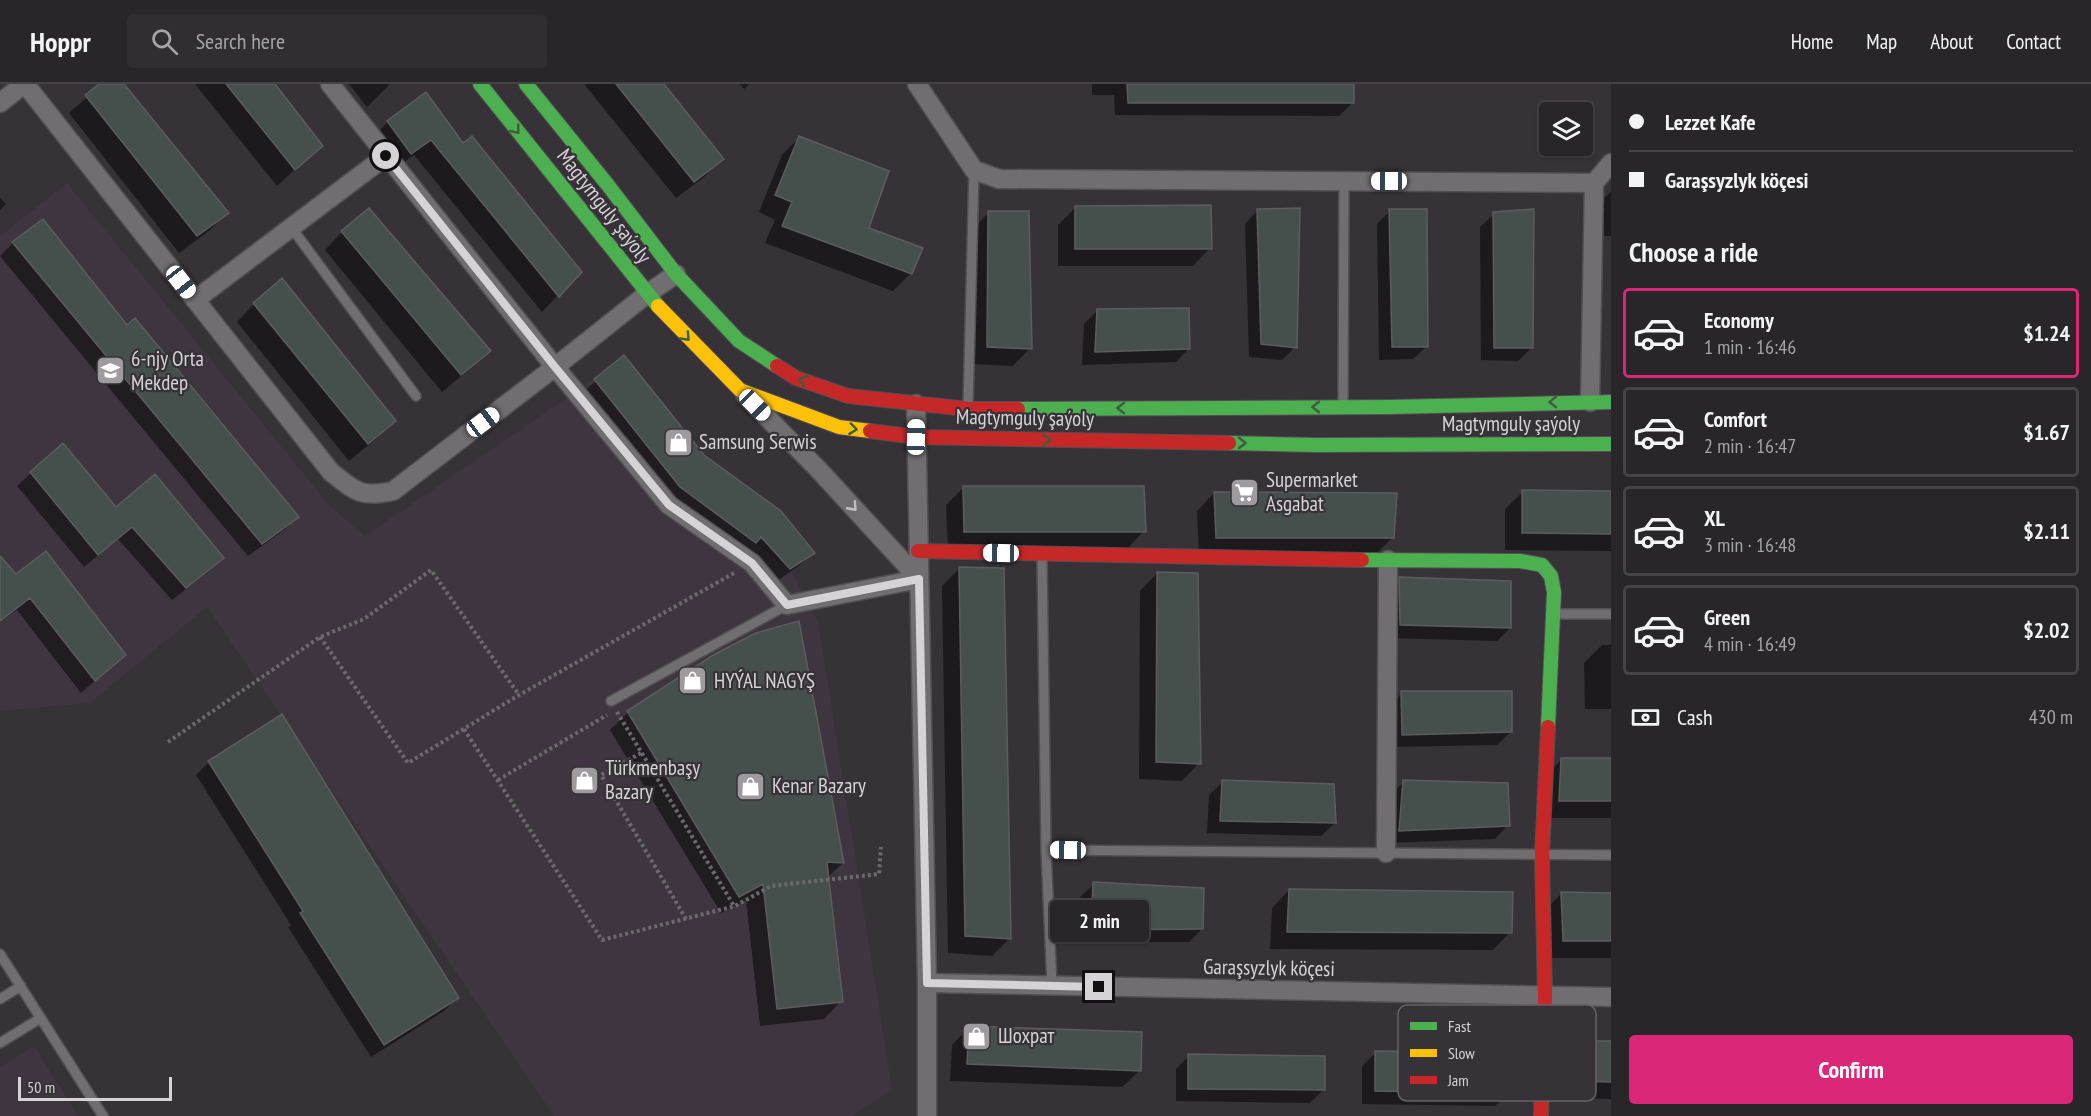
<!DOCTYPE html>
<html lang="en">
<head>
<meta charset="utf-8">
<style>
	:root { --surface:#282629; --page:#302e31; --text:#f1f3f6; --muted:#a5a5a8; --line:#444346; --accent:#db2777 }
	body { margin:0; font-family:"PT Sans Narrow",sans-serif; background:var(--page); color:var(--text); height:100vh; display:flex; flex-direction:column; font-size:22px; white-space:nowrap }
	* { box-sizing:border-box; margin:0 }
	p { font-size:20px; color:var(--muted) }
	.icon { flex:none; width:33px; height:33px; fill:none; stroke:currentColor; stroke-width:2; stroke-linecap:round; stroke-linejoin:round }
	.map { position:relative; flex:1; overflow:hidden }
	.sheet { display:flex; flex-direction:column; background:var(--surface); width:480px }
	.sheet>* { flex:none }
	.guide { display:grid; align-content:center; height:132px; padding:0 18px; background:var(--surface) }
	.controls { position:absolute; left:1539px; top:18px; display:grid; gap:12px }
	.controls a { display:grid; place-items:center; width:54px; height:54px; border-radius:6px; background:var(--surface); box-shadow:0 2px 4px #0004,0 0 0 2px var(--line); font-size:30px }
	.scale { position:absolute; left:18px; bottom:15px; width:154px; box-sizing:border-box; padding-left:6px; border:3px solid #d6d2d6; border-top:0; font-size:16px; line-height:21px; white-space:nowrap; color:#d6d2d6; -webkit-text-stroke:4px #373138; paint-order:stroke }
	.end { position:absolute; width:27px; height:27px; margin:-14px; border:8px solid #d6d2d6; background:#111; box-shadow:0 0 0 3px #111 }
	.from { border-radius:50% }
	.bubble { position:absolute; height:42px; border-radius:6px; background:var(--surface); box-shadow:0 2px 4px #0004,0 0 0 2px var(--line); font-size:20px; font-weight:800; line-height:42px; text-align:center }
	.car { position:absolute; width:18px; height:36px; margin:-18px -9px; border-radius:8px; box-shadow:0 0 4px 2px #0007; background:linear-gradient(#fff 24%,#345 0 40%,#fff 0 76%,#345 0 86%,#fff 0) }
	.guide b { display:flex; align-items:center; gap:21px; height:57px; font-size:22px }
	.guide b+b { border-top:2px solid var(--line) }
	.guide i { width:15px; height:15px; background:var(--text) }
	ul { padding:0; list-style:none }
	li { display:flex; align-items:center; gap:18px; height:90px; margin:0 12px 9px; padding:0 6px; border:3px solid var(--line); border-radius:6px }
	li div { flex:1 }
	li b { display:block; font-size:22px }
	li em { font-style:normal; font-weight:800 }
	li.on { border-color:var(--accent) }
	li>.icon { width:54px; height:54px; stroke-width:1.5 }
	h2 { padding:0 18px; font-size:27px; line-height:72px }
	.pay { display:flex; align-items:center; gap:15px; height:66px; padding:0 18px; font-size:22px }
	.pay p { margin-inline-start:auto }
	.action { display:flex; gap:12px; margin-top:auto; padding:12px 18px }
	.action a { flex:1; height:69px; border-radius:6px; background:var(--accent); color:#fff; font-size:24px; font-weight:800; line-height:69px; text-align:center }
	header { display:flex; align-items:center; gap:36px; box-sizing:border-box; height:84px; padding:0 30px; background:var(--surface); border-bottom:2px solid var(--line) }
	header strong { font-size:28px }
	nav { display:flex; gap:33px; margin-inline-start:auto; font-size:21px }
	.search { width:420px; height:54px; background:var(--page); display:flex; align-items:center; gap:15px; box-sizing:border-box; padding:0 21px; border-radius:6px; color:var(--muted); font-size:22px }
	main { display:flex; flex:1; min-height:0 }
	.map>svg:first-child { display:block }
	.built { fill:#3f3540 }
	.shadow { fill:#0007 }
	.building { fill:#45504d; stroke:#5c5c5e; stroke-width:1.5 }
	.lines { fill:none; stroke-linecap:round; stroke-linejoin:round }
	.lane-casing { stroke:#524f53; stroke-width:12 }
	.street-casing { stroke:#524f53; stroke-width:21 }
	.fast-casing { stroke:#524f53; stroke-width:16 }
	.slow-casing { stroke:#524f53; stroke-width:16 }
	.jam-casing { stroke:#524f53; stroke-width:16 }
	.path { stroke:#6c696d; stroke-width:4; stroke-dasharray:3 3; stroke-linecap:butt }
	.lane { stroke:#716e71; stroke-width:9 }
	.street { stroke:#716e71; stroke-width:18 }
	.fast { stroke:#4caf50; stroke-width:14 }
	.slow { stroke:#ffc107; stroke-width:14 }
	.jam { stroke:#c62828; stroke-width:14 }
	.oneway { stroke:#3e5d40 }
	.oneway2 { stroke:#c2bec2 }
	.route { stroke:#d6d2d6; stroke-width:8 }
	.labels { text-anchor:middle; stroke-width:4.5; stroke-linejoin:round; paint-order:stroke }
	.street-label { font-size:21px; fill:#d6d2d6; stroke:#373138 }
	.poi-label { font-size:21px; fill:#d6d2d6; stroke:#373138; text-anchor:start }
	.key { fill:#373138; stroke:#676167; stroke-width:1.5 }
	.key-label { font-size:16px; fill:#d6d2d6 }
</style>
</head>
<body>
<header>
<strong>Hoppr</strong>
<div class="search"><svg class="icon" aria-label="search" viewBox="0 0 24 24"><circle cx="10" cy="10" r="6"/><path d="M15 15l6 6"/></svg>Search here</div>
<nav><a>Home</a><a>Map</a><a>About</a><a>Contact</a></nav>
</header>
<main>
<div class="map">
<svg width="1611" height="1032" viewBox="0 0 1611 1032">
	<rect width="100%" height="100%" fill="#363237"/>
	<!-- built -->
	<path class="built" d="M 67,99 L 329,421 L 365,452 L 594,295 L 681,404 L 790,485 L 818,538 L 892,1006 L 851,1032 L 554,1032 L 207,523 L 90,619 L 0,627 L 0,152 Z
		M 34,962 L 78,1032 L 0,1032 L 0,983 Z"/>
	<!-- shadow -->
	<path class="shadow" d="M 102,0 L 122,0 L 227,129 L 210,146 L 179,169 L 69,29 Z
		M 195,0 L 273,0 L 321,62 L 277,102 Z
		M 349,0 L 390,0 L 367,23 Z
		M 584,0 L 662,0 L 722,75 L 704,93 L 676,114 Z
		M 740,0 L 750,0 L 744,5 Z
		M 1092,0 L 1353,0 L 1353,18 L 1339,32 L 1115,31 L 1114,11 L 1092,11 Z
		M 388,38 L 463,61 L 580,188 L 542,228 L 414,71 L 394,85 L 372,54 Z
		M 799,54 L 867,145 L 911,189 L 893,207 L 765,159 L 775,136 L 759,128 L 782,71 Z
		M 1611,108 L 1611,152 L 1604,152 L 1603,115 Z
		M 0,114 L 6,120 L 0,126 Z
		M 1076,123 L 1210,164 L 1193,182 L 1058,182 L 1058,141 Z
		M 1258,126 L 1295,263 L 1282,276 L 1249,273 L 1245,140 Z
		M 1390,127 L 1427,262 L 1413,275 L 1379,276 L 1377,140 Z
		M 989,128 L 1030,264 L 1013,282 L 970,280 L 972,146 Z
		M 1494,130 L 1531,264 L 1518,277 L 1481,276 L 1480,143 Z
		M 342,148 L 489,267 L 471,284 L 442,308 L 325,166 Z
		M 13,159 L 126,243 L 297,433 L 284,446 L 248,472 L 0,172 Z
		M 254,220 L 394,337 L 377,354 L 349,377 L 237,238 Z
		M 1097,227 L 1189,264 L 1176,278 L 1082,281 L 1084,240 Z
		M 624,273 L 703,372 L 813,469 L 800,481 L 777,497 L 748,465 L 743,470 L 667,415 L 582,309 Z
		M 31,389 L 116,425 L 222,474 L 209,487 L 172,516 L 118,455 L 84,483 L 17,402 Z
		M 964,403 L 1144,447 L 1127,465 L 948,465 L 946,421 Z
		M 1523,408 L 1611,408 L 1611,467 L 1505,466 L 1505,425 Z
		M 1214,409 L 1392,454 L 1375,471 L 1199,471 L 1197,427 Z
		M 0,474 L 16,492 L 124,571 L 81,609 L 17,526 L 0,538 Z
		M 960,484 L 1009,855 L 992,872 L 948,869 L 942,502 Z
		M 1157,489 L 1199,679 L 1182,697 L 1139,695 L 1140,507 Z
		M 1400,495 L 1510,544 L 1497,557 L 1388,554 L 1387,508 Z
		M 1602,561 L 1611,561 L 1611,625 L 1585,625 L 1584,579 Z
		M 716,572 L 843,779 L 827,794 L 841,917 L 824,935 L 760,942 L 746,816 L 721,829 L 610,646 L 628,628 Z
		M 1402,609 L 1511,648 L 1497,661 L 1389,663 L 1389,622 Z
		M 1562,675 L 1611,675 L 1611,734 L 1543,734 L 1544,693 Z
		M 209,678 L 457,914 L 444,927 L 371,973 L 288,843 L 291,841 L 196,691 Z
		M 1223,698 L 1335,739 L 1321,752 L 1207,749 L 1209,711 Z
		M 1404,698 L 1508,741 L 1495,755 L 1386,759 L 1390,711 Z
		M 1094,800 L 1202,845 L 1189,858 L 1078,858 L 1080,813 Z
		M 1289,806 L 1510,848 L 1493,866 L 1270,865 L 1272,824 Z
		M 1562,809 L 1611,810 L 1611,874 L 1546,874 L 1544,827 Z
		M 969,943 L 1140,986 L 1122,1003 L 950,997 L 952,961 Z
		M 1570,958 L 1611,959 L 1611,1015 L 1553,1014 L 1553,976 Z
		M 1376,969 L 1508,1009 L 1495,1022 L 1362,1020 L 1362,982 Z
		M 1189,972 L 1323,1006 L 1310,1019 L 1176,1017 L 1176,985 Z"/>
	<!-- building -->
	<path class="building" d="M 99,0 L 124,0 L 229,129 L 197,152 L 85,11 Z
		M 226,0 L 275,0 L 323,62 L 295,86 Z
		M 616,0 L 664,0 L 724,75 L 694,98 Z
		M 1127,0 L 1354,0 L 1354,19 L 1128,19 Z
		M 426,8 L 463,59 L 472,52 L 582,188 L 559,213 L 431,56 L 411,70 L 387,37 Z
		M 799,52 L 889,87 L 869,144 L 923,164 L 912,190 L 782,142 L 792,118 L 775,111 Z
		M 1211,121 L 1212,165 L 1075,165 L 1075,122 Z
		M 369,124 L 491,267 L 461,291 L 341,147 Z
		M 1300,124 L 1297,264 L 1261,260 L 1257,125 Z
		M 1389,125 L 1427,125 L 1428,263 L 1392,263 Z
		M 1534,125 L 1533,264 L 1494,264 L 1493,128 Z
		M 988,127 L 1029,127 L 1032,265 L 987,263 Z
		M 43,135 L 127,241 L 135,234 L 299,433 L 262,460 L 12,158 Z
		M 282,194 L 396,337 L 368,360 L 253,219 Z
		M 1189,224 L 1190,265 L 1095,268 L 1097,225 Z
		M 624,271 L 704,371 L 781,427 L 815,469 L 790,485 L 761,453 L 756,459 L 680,403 L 594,295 Z
		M 63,359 L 116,423 L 155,390 L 224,474 L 186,504 L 132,443 L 98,471 L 30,388 Z
		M 963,402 L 1144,402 L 1146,448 L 964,448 Z
		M 1522,406 L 1611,407 L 1611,450 L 1522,449 Z
		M 1214,408 L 1397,409 L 1394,454 L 1216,454 Z
		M 46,467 L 126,571 L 95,597 L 30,514 L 0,537 L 0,472 L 16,490 Z
		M 959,483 L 1004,484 L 1011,855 L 965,852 Z
		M 1157,488 L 1198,489 L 1201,680 L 1156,678 Z
		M 1399,493 L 1511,497 L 1511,544 L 1400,541 Z
		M 799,537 L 844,779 L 827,778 L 843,918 L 777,925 L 763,800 L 739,813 L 627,627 L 715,570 L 756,549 Z
		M 1401,607 L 1512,607 L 1512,648 L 1402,651 Z
		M 282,630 L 459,914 L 384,961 L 300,829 L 303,827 L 208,677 Z
		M 1561,674 L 1611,674 L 1611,717 L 1559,717 Z
		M 1222,696 L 1334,700 L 1336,739 L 1220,737 Z
		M 1403,696 L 1508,699 L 1510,742 L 1399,747 Z
		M 1093,798 L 1204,804 L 1203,845 L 1091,846 Z
		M 1289,805 L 1513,808 L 1512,849 L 1287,848 Z
		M 1561,808 L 1611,809 L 1611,857 L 1563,857 Z
		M 969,942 L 1142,948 L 1141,987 L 967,980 Z
		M 1570,957 L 1611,957 L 1611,998 L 1570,997 Z
		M 1375,967 L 1510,969 L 1510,1009 L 1375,1007 Z
		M 1188,970 L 1325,972 L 1325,1006 L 1188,1005 Z"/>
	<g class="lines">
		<defs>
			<path id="lane" d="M 291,143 L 416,312
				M 1343,321 L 1344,97
				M 968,323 L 974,86
				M 1042,472 L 1046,766 L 1052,902
				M 1556,530 L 1611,530
				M 611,617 L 787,521
				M 1046,766 L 1611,771
				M 0,870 L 103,1032
				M 0,915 L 21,902
				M 0,959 L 41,934"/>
			<path id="street" d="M 25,0 L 331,388 C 356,408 361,414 393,407 L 555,283 L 647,210 L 676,190
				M 330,0 L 555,283 L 669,421 L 752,479 L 787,521 L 919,495
				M 917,0 L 974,86 L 999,95 L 1594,99
				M 0,19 L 24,0
				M 195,216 L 386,72
				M 745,311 L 818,385 L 919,495
				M 1590,318 L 1594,99 L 1611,79
				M 916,320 L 927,899 L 927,1032
				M 1386,769 L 1388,476
				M 927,899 L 1611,913"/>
			<path id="fast" d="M 480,0 L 658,222
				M 526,0 L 607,100 L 676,190 L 739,257 L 777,282
				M 1018,325 L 1389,323 L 1611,318
				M 1229,359 L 1316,361 L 1611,360
				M 1362,476 L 1520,477 L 1542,481 L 1551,492 L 1554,508 L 1548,643"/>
			<path id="slow" d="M 658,222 L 740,306 L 839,343 L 870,347"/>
			<path id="jam" d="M 777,282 L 796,294 L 848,312 L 968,325 L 1018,325
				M 870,347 L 916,353 L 1229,359
				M 918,467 L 1362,476
				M 1541,1032 L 1545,912 L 1542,771 L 1548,643"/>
		</defs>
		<!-- lane casing -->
		<use href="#lane" class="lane-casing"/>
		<!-- street casing -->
		<use href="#street" class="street-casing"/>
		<!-- fast casing -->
		<use href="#fast" class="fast-casing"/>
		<!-- slow casing -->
		<use href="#slow" class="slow-casing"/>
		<!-- jam casing -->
		<use href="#jam" class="jam-casing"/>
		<!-- path -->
		<path class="path" d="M 320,553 L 408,679 L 519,611 L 736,488
			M 617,628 L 734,822
			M 464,645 L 602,856 L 735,822 L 771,802 L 879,790 L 881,763
			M 168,658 L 320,553 L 364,535 L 431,486 L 519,611
			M 641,669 L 601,691 L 686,835
			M 498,696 L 607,631"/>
		<!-- lane -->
		<use href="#lane" class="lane"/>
		<!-- street -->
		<use href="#street" class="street"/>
		<!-- fast -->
		<use href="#fast" class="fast"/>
		<!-- slow -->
		<use href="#slow" class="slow"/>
		<!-- jam -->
		<use href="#jam" class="jam"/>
	</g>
	<!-- one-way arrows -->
	<defs><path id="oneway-chevron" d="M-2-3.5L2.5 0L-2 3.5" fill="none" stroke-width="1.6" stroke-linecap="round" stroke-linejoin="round" transform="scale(1.5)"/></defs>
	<g class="oneway">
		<use href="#oneway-chevron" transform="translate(516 46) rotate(51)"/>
		<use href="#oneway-chevron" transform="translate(686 253) rotate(47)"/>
		<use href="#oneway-chevron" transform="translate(803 296) rotate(-159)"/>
		<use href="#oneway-chevron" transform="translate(1553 318) rotate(179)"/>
		<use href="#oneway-chevron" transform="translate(1316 323) rotate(180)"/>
		<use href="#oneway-chevron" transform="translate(1121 324) rotate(180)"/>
		<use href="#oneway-chevron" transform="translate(853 345) rotate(7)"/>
		<use href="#oneway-chevron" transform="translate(1047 356) rotate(1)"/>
		<use href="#oneway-chevron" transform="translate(1242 359) rotate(1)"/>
	</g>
	<use class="oneway2" href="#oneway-chevron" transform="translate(853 423) rotate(48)"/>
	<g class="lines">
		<!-- route -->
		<path class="route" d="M 386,72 L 555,283 L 669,421 L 752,479 L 787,521 L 919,495 L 927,899 L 1099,903"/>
	</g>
	<!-- icons -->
	<defs>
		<symbol id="school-square" viewBox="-11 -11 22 22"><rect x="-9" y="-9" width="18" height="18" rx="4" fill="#9e9a9e" stroke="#373138"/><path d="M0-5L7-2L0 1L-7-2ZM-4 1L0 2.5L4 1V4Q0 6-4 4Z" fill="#fff"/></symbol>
		<symbol id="shop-square" viewBox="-11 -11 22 22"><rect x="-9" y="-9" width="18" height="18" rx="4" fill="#9e9a9e" stroke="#373138"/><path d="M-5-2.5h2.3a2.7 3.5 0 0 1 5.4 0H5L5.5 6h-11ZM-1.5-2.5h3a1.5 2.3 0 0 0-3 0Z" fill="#fff"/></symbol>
		<symbol id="supermarket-square" viewBox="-11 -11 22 22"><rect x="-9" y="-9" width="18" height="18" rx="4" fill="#9e9a9e" stroke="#373138"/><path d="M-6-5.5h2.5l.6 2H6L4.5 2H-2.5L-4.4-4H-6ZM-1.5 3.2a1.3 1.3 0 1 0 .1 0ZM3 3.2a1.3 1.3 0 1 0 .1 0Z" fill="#fff"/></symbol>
	</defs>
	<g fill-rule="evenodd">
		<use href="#school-square" x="94" y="270" width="33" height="33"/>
		<use href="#shop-square" x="662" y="342" width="33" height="33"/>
		<use href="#supermarket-square" x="1228" y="392" width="33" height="33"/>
		<use href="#shop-square" x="676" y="580" width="33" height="33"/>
		<use href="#shop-square" x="568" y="680" width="33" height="33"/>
		<use href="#shop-square" x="734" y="686" width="33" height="33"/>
		<use href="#shop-square" x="960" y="936" width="33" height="33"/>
	</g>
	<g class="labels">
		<!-- street labels -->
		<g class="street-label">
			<text transform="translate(604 122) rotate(52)" y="7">Magtymguly şaýoly</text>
			<text transform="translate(1025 334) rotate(1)" y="7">Magtymguly şaýoly</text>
			<text x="1511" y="347">Magtymguly şaýoly</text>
			<text transform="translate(1269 884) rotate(1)" y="7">Garaşsyzlyk köçesi</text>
		</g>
		<!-- poi labels -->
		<g class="poi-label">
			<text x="131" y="282">6-njy Orta<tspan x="131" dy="24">Mekdep</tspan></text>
			<text x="699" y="365">Samsung Serwis</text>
			<text x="1266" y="403">Supermarket<tspan x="1266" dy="24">Asgabat</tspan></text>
			<text x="714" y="604">HYÝAL NAGYŞ</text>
			<text x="605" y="691">Türkmenbaşy<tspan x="605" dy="24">Bazary</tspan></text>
			<text x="772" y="709">Kenar Bazary</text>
			<text x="998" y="959">Шохрат</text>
		</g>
	</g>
	<!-- legend -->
	<rect x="1398" y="921" width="198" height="96" rx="9" class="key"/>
	<rect x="1410" y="938" width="27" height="8" fill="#4caf50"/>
	<rect x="1410" y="965" width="27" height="8" fill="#ffc107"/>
	<rect x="1410" y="992" width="27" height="8" fill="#c62828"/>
	<g class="key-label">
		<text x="1448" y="948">Fast</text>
		<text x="1448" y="975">Slow</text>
		<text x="1448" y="1002">Jam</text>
	</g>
</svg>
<div class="controls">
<a><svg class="icon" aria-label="layers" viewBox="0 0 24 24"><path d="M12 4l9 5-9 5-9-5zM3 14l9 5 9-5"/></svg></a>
</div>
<div class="scale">50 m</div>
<i class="end from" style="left:386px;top:72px"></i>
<i class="end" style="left:1099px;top:903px"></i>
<div class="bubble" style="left:1050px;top:816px;width:99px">2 min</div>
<i class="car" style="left:1389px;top:97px;rotate:270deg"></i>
<i class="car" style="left:181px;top:198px;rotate:142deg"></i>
<i class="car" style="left:755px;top:321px;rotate:135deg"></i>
<i class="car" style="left:483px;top:338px;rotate:53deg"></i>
<i class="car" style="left:916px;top:353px;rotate:1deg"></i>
<i class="car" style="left:1001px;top:469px;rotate:271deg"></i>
<i class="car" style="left:1068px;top:766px;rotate:271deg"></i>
</div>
<section class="sheet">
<div class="guide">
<b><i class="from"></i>Lezzet Kafe</b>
<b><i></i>Garaşsyzlyk köçesi</b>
</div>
<h2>Choose a ride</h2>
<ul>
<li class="on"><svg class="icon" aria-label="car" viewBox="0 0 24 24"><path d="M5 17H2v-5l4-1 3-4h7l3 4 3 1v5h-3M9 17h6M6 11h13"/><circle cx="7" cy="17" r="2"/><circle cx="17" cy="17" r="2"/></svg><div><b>Economy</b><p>1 min · 16:46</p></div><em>$1.24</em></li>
<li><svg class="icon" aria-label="car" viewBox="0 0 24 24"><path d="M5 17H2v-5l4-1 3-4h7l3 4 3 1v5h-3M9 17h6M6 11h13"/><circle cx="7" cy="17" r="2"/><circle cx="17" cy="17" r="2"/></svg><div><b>Comfort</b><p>2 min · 16:47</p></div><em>$1.67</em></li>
<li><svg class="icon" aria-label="car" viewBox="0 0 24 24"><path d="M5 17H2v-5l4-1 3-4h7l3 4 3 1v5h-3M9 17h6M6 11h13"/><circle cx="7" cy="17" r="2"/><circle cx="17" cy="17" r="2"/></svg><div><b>XL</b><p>3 min · 16:48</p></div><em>$2.11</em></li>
<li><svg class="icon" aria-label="car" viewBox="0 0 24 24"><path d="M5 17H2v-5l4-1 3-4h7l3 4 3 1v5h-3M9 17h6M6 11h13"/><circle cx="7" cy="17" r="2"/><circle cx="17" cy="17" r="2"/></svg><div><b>Green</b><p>4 min · 16:49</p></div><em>$2.02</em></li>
</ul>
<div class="pay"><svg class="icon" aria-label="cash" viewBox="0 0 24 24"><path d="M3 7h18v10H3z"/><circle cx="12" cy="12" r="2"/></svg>Cash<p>430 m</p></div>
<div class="action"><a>Confirm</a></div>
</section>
</main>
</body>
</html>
